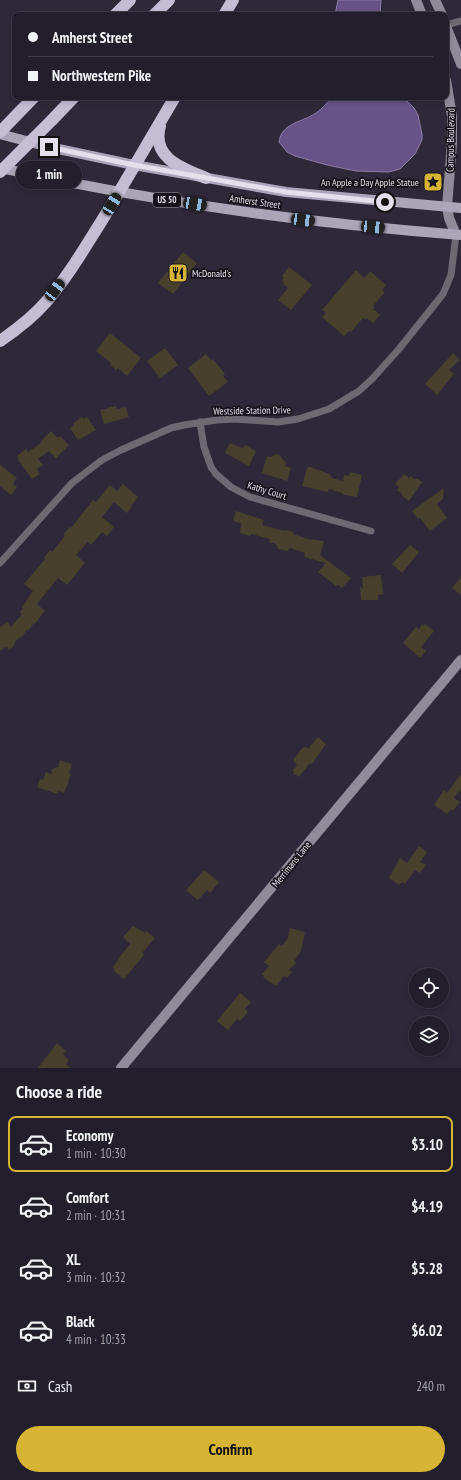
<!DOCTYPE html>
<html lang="en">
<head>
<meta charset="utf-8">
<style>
	:root { --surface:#221e2b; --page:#2a2733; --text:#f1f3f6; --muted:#a2a2a9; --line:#3f3c47; --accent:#d7b434 }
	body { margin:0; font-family:"PT Sans Narrow",sans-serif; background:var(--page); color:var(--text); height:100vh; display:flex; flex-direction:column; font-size:15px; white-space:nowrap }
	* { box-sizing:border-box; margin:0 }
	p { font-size:13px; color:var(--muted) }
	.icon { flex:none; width:22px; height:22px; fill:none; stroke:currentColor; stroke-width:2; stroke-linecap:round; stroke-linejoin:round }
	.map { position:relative; height:1068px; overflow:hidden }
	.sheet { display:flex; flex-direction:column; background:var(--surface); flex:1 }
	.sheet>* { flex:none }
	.guide { position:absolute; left:12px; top:12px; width:437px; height:88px; border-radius:8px; box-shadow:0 2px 6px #0003,0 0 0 1px var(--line); display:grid; align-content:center; height:88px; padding:0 16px; background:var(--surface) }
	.fabs { position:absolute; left:409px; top:968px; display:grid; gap:8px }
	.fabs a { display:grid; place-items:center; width:40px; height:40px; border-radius:50%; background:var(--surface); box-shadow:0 2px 6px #0003,0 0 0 1px var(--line); font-size:20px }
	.end { position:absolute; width:18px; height:18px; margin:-9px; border:5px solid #e3dfeb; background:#111; box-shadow:0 0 0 2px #111 }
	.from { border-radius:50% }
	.bubble { position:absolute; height:28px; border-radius:14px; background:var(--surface); box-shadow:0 2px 6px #0003,0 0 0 1px var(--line); font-size:13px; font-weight:700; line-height:28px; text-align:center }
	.car { position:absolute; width:12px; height:24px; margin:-12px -6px; border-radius:5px; box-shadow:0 0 3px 1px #0007; background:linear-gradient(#222 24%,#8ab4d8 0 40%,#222 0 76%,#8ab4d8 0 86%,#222 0) }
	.guide b { display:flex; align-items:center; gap:14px; height:38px; font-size:15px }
	.guide b+b { border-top:1px solid var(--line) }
	.guide i { width:10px; height:10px; background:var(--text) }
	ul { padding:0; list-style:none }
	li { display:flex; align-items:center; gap:12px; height:56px; margin:0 8px 6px; padding:0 8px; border:2px solid transparent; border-radius:8px }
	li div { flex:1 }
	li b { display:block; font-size:15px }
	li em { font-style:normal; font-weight:700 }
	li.current { border-color:var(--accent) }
	li>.icon { width:36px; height:36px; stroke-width:1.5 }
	h2 { padding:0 16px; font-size:18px; line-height:48px }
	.pay { display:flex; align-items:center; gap:10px; height:44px; padding:0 16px; font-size:15px }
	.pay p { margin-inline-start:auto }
	.button { display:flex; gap:8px; margin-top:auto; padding:8px 16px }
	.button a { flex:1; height:46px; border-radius:24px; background:var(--accent); color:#111; font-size:16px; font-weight:700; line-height:46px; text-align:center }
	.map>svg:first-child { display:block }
	.water { fill:#685389; stroke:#8d7da6 }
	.building { fill:#46402c }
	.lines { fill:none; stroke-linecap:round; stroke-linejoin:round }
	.street { stroke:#6c6972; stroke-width:7 }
	.secondary { stroke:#908b99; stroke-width:10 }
	.primary { stroke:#aba5b8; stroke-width:10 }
	.highway { stroke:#c5bdd4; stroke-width:12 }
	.highway-bridge { stroke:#c5bdd4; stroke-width:12 }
	.route { stroke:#e3dfeb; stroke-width:5 }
	.labels { text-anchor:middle; stroke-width:3.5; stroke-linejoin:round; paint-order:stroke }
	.shield { fill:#15121a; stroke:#a5a2ac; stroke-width:1 }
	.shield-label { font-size:9px; font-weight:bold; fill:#e3dfeb }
	.street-label { font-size:10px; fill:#e3dfeb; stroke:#15121a }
	.poi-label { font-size:10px; fill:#e3dfeb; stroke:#15121a; text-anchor:end }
</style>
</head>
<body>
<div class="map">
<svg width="461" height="1068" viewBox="0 0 461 1068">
	<rect width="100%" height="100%" fill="#2e2839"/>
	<!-- water -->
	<path class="water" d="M 338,0 L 381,0 L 380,15 L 335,15 Z
		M 332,97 L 403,97 L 414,108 L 418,115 L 422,134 L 422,140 L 415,154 L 400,169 L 389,172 L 356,171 L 327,165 L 295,156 L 287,152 L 279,142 C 281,123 303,122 316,113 C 322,109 327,103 332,97 Z"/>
	<!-- building -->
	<path class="building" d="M 183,252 L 197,263 L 173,294 L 158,283 Z
		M 289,267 L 312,285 L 291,310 L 278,300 L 288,288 L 283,283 L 284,282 L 282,280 L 284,278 L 282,276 Z
		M 356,270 L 364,278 L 370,271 L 386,285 L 382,290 L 385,292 L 373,306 L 375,308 L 373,309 L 380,315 L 373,323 L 366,318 L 365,320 L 363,318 L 351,332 L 349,331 L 344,336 L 322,317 L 326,313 L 322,310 Z
		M 110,333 L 141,358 L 127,376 L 118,368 L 116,370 L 110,365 L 111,363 L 96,351 Z
		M 165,348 L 178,365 L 160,378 L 147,361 Z
		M 453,353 L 460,360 L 449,370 L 454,374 L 437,395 L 425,384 Z
		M 206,354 L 211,360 L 213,359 L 225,374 L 223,376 L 228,382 L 209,396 L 188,368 Z
		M 116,406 L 117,409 L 126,407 L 129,417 L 104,424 L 100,410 Z
		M 82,417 L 83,419 L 87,417 L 96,430 L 78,440 L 70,428 L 74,425 L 73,423 Z
		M 51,431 L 58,438 L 60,436 L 69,445 L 56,458 L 49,451 L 38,459 L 43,465 L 37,469 L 40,474 L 32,479 L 18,460 L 19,459 L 17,456 L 26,449 L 28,452 L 41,443 L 40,442 Z
		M 230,443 L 243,448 L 245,445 L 256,451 L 249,466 L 225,453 Z
		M 276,454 L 281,456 L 283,460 L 285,461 L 286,463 L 285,466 L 291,468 L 287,481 L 262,473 L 267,456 L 271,457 Z
		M 0,465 L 17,478 L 13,484 L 17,487 L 11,495 L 0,486 Z
		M 310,467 L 330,474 L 332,478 L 343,481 L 344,475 L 349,476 L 350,472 L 362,475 L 357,497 L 344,495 L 342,493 L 329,489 L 328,492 L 302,486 L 307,468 Z
		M 404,474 L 409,478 L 411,476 L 414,479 L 418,479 L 422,482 L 409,501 L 401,495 L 402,494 L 397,490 L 399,487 L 395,484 Z
		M 123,484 L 138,497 L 131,506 L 132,507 L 127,513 L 114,502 L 102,517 L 114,527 L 107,536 L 102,532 L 91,545 L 88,542 L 76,555 L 85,563 L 67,585 L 58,578 L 37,604 L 45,611 L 35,624 L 34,623 L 28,631 L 27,629 L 23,636 L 16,640 L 13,647 L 9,649 L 6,647 L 0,651 L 0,627 L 8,622 L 11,627 L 22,614 L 20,612 L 23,608 L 22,607 L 33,591 L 24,584 L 45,559 L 44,558 L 50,550 L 52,552 L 65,536 L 63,535 L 70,527 L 71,528 L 93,500 L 96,502 L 110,485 L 117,491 Z
		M 444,488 L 443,499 L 437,504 L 447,518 L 430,531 L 420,518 L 418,519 L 412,511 Z
		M 236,511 L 264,520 L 262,525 L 285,531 L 285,530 L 294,532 L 293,534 L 308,539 L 324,541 L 320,555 L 351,578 L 342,588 L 338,585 L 336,586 L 318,572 L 326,563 L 304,557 L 305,553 L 290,548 L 287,551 L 278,549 L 276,544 L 269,542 L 270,539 L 251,534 L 251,536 L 240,533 L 241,523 L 233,521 Z
		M 410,545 L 419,552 L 402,573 L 392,564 Z
		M 381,575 L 383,594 L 378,595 L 378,600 L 361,600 L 360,586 L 363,589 L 362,577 Z
		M 461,577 L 461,595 L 452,588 Z
		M 422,624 L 424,626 L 425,624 L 434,631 L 421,647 L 426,651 L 420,658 L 403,643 L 416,627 L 419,629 Z
		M 318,737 L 326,744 L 312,764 L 310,763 L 299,777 L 296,775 L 294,775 L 293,770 L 297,765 L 293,760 L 302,748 L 306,747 L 308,749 Z
		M 60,760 L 72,764 L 69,773 L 71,774 L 68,781 L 69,781 L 64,793 L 58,791 L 57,794 L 37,787 L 40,779 L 43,780 L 46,772 L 51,774 L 52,769 L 58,767 Z
		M 461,774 L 461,789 L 454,798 L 460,802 L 453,811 L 451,809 L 447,814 L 434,805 L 444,790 L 447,793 Z
		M 419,846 L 427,852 L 420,862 L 426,865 L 420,873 L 415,870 L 405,884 L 402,882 L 399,885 L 389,878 L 400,858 L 407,863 Z
		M 204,870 L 219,882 L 210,893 L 207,890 L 198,900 L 186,890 Z
		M 133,926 L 145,933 L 146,931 L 155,938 L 142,953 L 144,955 L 124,979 L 113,970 L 115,969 L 113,967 L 119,959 L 118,959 L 130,944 L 123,937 Z
		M 290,928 L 305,932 L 301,951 L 294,961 L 296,963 L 289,970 L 292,972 L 287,978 L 284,976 L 276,986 L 263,977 L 264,976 L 262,974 L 269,966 L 264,962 L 279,944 L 282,946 L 288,938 Z
		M 240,993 L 251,1002 L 245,1009 L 248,1012 L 240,1021 L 237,1019 L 228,1030 L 217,1021 Z
		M 57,1043 L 66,1051 L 63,1054 L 69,1060 L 66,1064 L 70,1068 L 38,1068 Z"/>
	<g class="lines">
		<!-- street -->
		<path class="street" d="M 446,25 L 461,21
			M 200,422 L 204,447 L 211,467 L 216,474 L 231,487 L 250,497 L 371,531
			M 0,563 L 72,483 L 102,460 L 121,450 L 171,428 L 184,425 L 217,420 L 234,419 L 278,422 L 298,419 L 329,409 L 359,391 L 373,378 L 399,349 L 443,294 L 451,275 L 456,235"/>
		<!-- secondary -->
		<path class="secondary" d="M 416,0 L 422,15
			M 435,0 L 442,15
			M 446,26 L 461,64
			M 446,80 L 452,116 L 452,143 L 447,207 L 449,218 L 456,235
			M 121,1068 L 461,660"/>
		<!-- primary -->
		<path class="primary" d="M 0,134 L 49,147 L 134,165 L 286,192 L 461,208
			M 0,168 C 152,202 306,223 461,235"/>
		<!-- highway -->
		<path class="highway" d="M 115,15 L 130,0
			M 154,15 L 169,0
			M 224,15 L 233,0
			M 52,120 L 74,97
			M 160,126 C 151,158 182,168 206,178
			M 0,132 L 34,97
			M 0,341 C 16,330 33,317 46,302 C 67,278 84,249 101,222 C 126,181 150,139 175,97"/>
		<!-- highway-bridge -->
		<path class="highway-bridge" d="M 0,172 L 52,120"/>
	</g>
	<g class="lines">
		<!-- route -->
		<path class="route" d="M 49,147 L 134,165 L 286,192 L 385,202"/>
	</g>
	<!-- icons -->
	<defs>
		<symbol id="sight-square" viewBox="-11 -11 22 22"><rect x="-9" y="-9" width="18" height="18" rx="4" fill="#d7b434" stroke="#15121a"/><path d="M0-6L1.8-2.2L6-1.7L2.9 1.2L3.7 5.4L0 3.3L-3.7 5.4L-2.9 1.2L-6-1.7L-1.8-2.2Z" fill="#111"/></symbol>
		<symbol id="restaurant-square" viewBox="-11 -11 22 22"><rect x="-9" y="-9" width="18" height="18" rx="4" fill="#d7b434" stroke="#15121a"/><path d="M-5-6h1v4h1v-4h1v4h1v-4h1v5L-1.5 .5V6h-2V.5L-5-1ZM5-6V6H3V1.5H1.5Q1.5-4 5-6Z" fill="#111"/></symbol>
	</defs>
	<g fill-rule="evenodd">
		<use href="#sight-square" x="422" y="171" width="22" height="22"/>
		<use href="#restaurant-square" x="167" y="262" width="22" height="22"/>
	</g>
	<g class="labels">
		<!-- shield labels -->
		<rect class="shield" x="153" y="193" width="28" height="14" rx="3"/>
		<g class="shield-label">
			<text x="167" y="203">US 50</text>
		</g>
		<!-- street labels -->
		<g class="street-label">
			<text transform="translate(450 140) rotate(-89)" y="4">Campus Boulevard</text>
			<text transform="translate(255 201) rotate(8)" y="4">Amherst Street</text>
			<text transform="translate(252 410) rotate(-1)" y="4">Westside Station Drive</text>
			<text transform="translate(267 490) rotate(17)" y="4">Kathy Court</text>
			<text transform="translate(291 864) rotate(-51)" y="4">Merrimans Lane</text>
		</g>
		<!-- poi labels -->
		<g class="poi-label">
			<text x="419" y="186">An Apple a Day Apple Statue</text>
			<text x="192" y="277" text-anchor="start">McDonald's</text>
		</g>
	</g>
</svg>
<div class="fabs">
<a><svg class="icon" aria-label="locate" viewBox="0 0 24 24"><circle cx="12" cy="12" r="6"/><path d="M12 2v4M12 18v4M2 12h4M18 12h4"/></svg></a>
<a><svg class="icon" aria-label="layers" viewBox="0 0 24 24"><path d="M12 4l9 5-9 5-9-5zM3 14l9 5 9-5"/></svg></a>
</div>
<i class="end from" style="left:385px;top:202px"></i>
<i class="end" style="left:49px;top:147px"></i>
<div class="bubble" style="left:16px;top:161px;width:66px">1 min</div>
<i class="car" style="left:112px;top:204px;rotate:31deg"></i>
<i class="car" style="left:195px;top:204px;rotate:100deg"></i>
<i class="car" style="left:303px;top:220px;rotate:97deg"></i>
<i class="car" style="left:373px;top:227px;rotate:95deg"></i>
<i class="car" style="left:55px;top:290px;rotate:37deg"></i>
<div class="guide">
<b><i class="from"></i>Amherst Street</b>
<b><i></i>Northwestern Pike</b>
</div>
</div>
<section class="sheet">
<h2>Choose a ride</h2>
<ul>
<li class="current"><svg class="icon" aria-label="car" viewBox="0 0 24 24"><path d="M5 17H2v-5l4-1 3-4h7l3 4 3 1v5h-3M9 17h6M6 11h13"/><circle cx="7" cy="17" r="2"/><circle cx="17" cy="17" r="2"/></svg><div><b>Economy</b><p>1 min · 10:30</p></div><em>$3.10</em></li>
<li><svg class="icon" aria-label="car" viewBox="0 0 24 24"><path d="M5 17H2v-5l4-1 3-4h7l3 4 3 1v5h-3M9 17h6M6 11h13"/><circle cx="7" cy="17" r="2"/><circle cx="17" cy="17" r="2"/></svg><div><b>Comfort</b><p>2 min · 10:31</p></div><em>$4.19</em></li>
<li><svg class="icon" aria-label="car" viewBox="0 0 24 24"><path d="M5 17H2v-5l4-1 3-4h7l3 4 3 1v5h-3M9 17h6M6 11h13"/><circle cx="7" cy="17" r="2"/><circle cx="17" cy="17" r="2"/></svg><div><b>XL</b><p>3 min · 10:32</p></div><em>$5.28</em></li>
<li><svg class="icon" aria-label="car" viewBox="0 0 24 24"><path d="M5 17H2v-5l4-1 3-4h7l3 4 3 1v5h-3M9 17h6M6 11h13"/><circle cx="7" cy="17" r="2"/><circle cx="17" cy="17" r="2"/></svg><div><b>Black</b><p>4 min · 10:33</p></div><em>$6.02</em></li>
</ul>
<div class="pay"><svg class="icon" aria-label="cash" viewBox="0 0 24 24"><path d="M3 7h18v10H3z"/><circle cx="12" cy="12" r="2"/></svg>Cash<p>240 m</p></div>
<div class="button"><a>Confirm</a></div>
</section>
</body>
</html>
